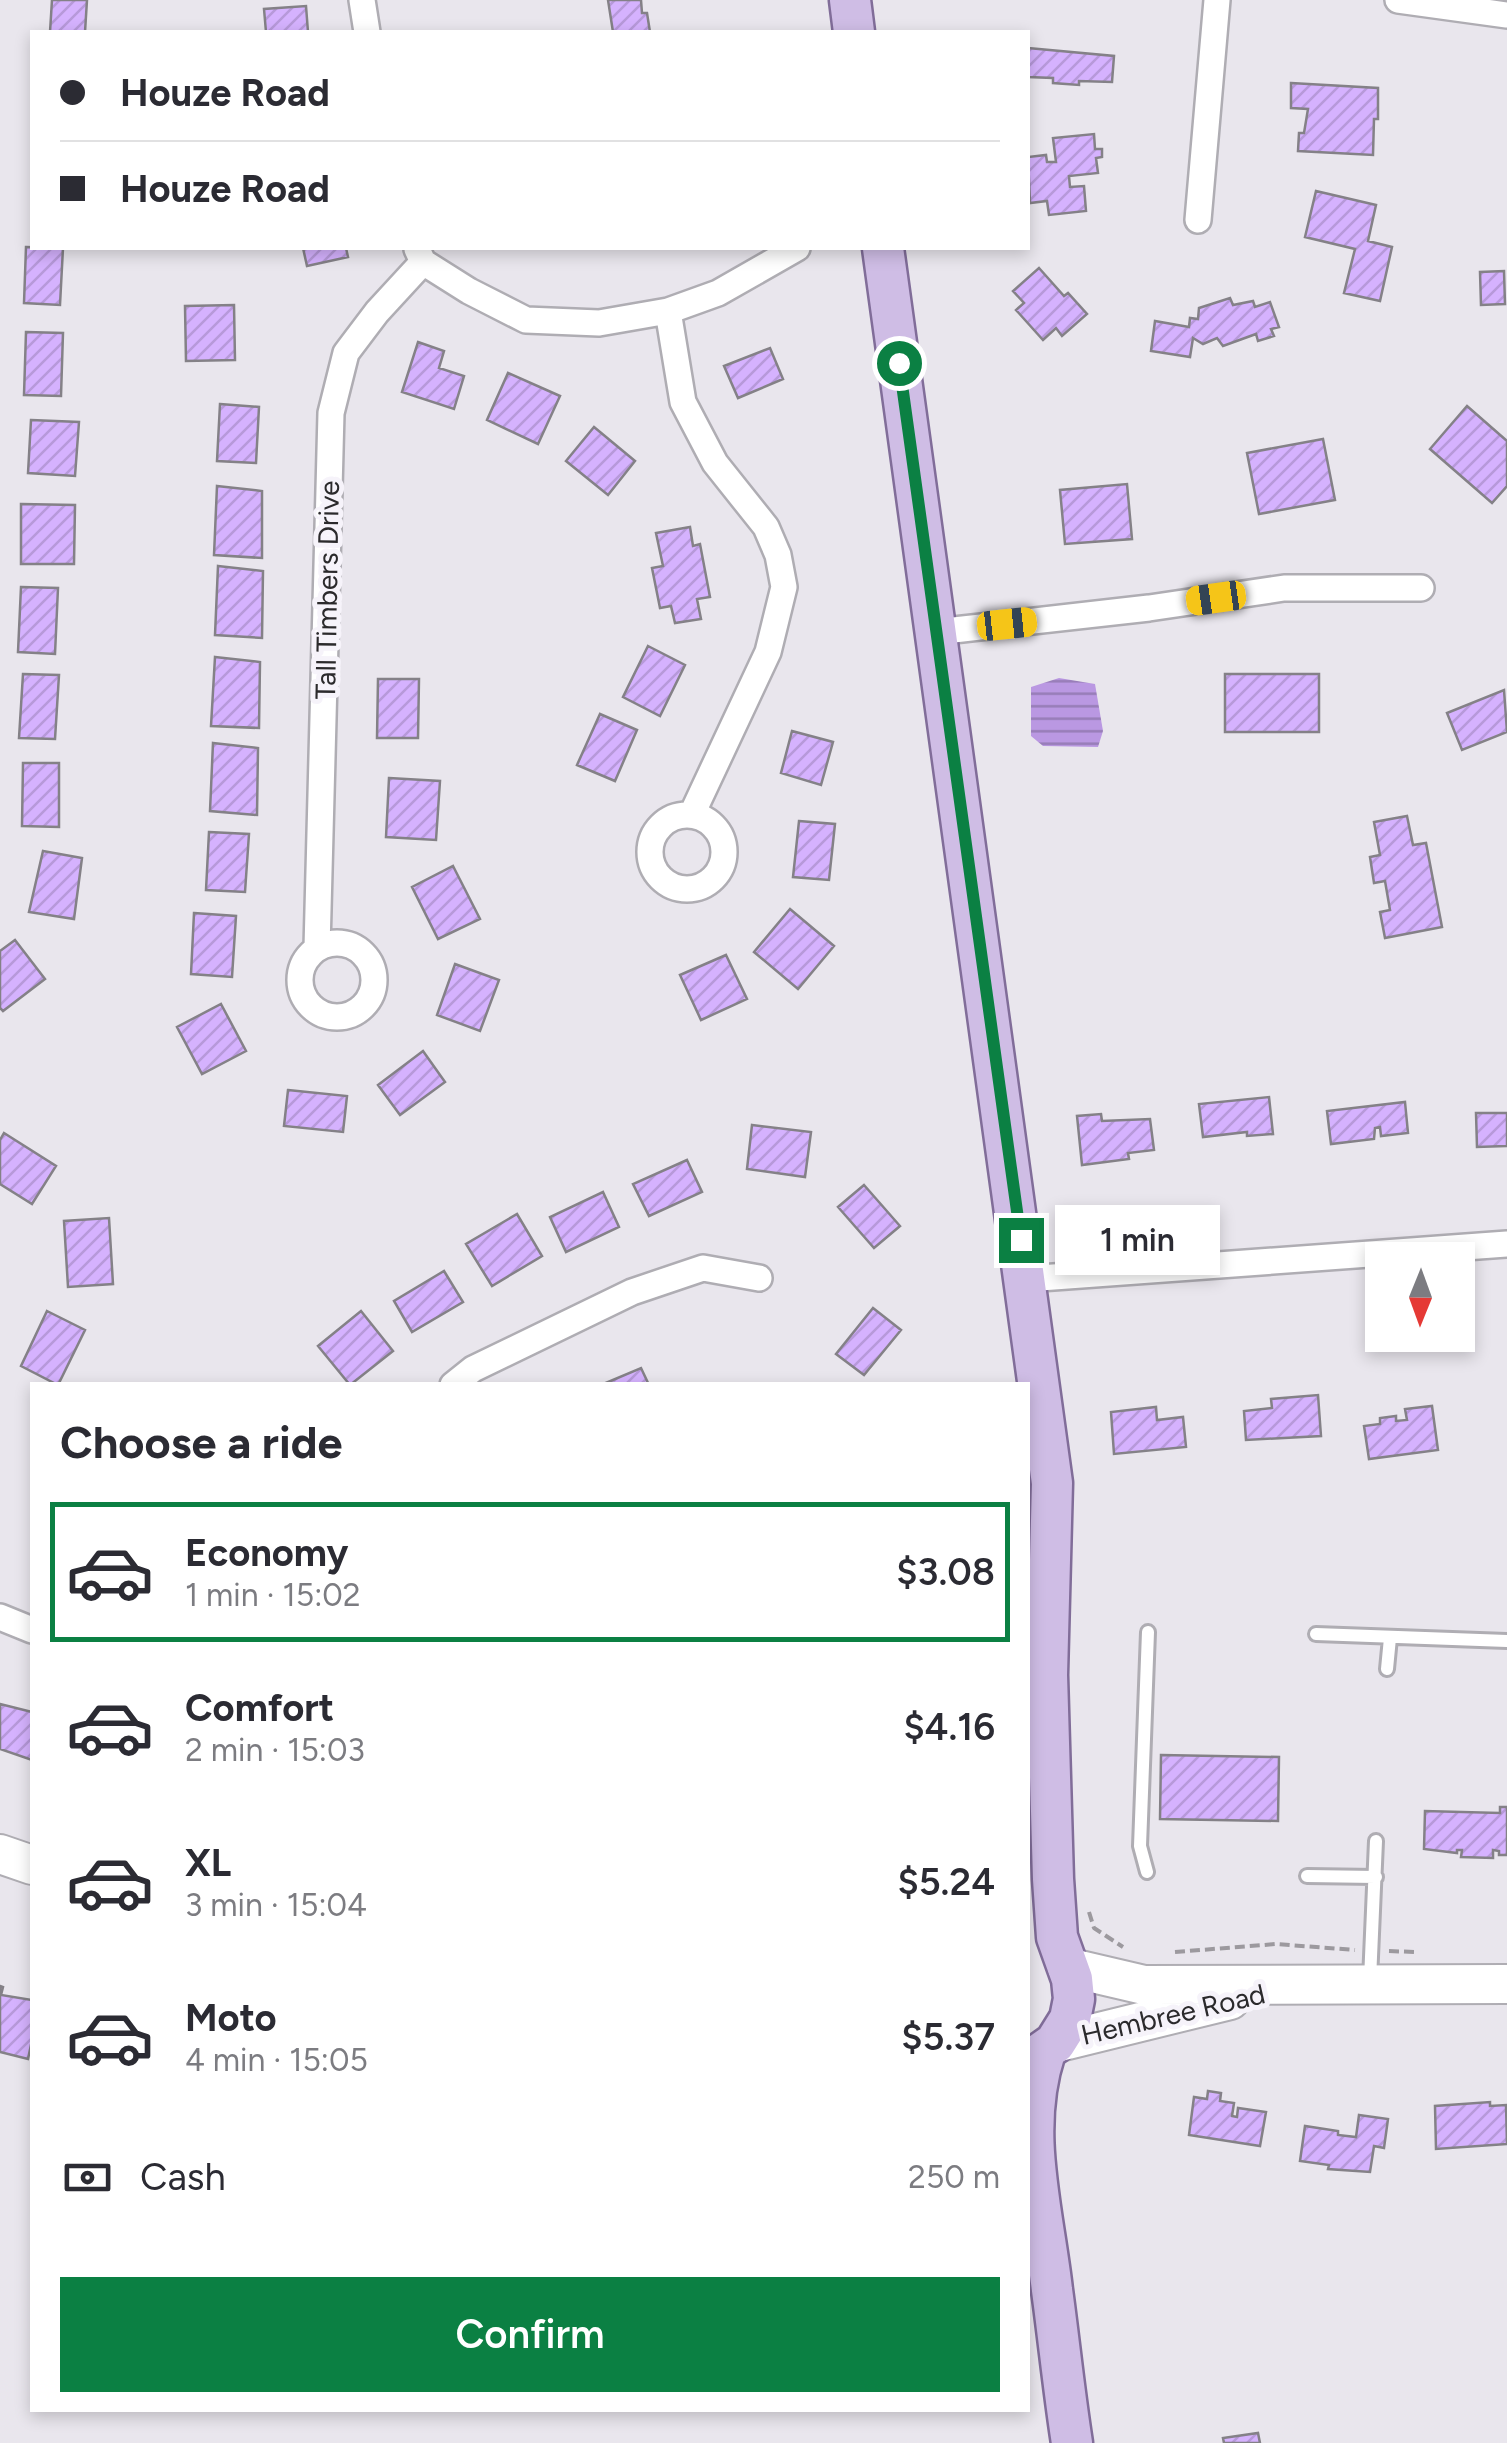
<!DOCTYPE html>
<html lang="en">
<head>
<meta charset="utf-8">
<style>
	:root { --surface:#fff; --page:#f2f2f3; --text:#2b2b33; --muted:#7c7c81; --line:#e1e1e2; --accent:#0b8043 }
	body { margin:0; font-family:Figtree,sans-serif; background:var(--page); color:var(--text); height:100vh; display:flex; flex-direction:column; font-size:38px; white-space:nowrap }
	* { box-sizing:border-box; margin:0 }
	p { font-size:32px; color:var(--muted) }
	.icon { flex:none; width:55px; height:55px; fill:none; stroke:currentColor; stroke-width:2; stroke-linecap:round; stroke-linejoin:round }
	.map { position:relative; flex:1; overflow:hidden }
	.sheet { position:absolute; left:30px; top:1382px; width:1000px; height:1030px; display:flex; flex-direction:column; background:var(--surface); border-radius:0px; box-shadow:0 5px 15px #0003 }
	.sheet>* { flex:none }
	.top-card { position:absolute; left:30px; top:30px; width:1000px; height:220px; border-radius:0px; box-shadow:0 5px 15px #0003; display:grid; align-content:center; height:220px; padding:0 30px; background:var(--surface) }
	.needle { width:65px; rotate:181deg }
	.controls { position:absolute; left:1365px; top:1242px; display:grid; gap:20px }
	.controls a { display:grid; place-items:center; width:110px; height:110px; border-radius:0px; background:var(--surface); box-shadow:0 5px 15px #0003; font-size:50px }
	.end { position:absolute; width:45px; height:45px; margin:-22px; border:12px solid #0b8043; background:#fff; box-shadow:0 0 0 5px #fff }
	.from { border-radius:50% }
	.bubble { position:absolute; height:70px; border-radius:0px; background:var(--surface); box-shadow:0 5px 15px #0003; font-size:32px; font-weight:600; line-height:70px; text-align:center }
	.car { position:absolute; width:30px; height:60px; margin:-30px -15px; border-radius:12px; box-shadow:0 0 8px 2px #0007; background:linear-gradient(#f5c518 24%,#345 0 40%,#f5c518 0 76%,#345 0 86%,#f5c518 0) }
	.top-card b { display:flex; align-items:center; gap:35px; height:95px; font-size:38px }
	.top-card b+b { border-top:2px solid var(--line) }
	.top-card i { width:25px; height:25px; background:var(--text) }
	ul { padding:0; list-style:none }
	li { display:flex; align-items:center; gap:30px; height:140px; margin:0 20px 15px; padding:0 10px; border:5px solid transparent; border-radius:0px }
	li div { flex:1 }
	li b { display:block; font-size:38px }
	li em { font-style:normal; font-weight:600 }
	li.active { border-color:var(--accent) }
	li>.icon { width:90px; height:90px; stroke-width:1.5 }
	h2 { padding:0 30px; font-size:45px; line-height:120px }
	.pay { display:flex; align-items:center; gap:25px; height:110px; padding:0 30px; font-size:38px }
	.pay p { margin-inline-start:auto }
	.button { display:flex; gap:20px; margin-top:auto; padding:20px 30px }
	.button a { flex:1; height:115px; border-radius:0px; background:var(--accent); color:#fff; font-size:40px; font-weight:600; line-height:115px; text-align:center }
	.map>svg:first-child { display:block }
	.water { fill:url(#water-rules) }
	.building { fill:url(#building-hatch); stroke:#848187; stroke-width:2.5 }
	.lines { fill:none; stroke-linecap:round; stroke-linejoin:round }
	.lane-casing { stroke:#afadb3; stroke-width:18 }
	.street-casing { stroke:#afadb3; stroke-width:30 }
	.secondary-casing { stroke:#afadb3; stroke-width:42 }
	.primary-casing { stroke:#816d99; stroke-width:45 }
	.path { stroke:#9c999e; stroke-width:4; stroke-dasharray:10 5; stroke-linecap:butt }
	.lane { stroke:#fff; stroke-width:12 }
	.street { stroke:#fff; stroke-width:25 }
	.secondary { stroke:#fff; stroke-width:38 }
	.primary { stroke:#cfbde5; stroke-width:40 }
	.route { stroke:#0b8043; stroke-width:12 }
	.labels { text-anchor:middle; stroke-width:10; stroke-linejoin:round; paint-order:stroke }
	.street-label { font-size:28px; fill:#2b2a2c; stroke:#f6f3fa }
</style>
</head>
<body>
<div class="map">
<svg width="1507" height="2443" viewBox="0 0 1507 2443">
	<defs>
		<pattern id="water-rules" width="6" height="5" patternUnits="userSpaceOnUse" patternTransform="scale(2.5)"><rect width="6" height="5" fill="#ba98e2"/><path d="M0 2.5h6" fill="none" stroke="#977cb7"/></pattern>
		<pattern id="building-hatch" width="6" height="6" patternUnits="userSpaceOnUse" patternTransform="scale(2.5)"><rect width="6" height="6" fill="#d5b2fe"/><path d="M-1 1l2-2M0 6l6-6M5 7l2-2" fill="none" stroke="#b799da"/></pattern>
	</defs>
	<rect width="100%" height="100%" fill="#e9e6ed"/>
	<!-- water -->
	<path class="water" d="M 1059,678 L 1095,684 L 1103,731 L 1098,747 L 1043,746 L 1031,736 L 1031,687 Z"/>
	<!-- building -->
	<path class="building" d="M 52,0 L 87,0 L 85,32 L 50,32 Z
		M 608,0 L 641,0 L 642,13 L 647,13 L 650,32 L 613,32 Z
		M 306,6 L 308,32 L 266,32 L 264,9 Z
		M 1028,48 L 1114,56 L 1112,82 L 1079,81 L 1079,85 L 1053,83 L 1053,78 L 1028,77 Z
		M 1291,83 L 1378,88 L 1378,119 L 1374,119 L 1373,155 L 1298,151 L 1299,133 L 1304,133 L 1308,109 L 1291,108 Z
		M 1094,134 L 1095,149 L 1102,149 L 1102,157 L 1096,158 L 1098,173 L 1069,176 L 1070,187 L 1084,186 L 1086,211 L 1049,215 L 1047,201 L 1030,203 L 1028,157 L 1046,155 L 1047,162 L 1056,162 L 1053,138 Z
		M 1316,191 L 1376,205 L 1368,241 L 1392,247 L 1380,301 L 1344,293 L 1355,249 L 1305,237 Z
		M 26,247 L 63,248 L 60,305 L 24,303 Z
		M 303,248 L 346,248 L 348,257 L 307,266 Z
		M 1039,268 L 1064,296 L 1068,293 L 1087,314 L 1062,336 L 1056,328 L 1043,340 L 1016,310 L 1024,303 L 1013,291 Z
		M 1504,271 L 1505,304 L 1481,305 L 1480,272 Z
		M 1230,298 L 1233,305 L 1253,301 L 1255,307 L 1270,302 L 1279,327 L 1271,329 L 1274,336 L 1258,341 L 1256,334 L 1223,346 L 1217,338 L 1203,344 L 1193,338 L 1190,357 L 1151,351 L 1155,321 L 1189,327 L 1190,318 L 1198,319 L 1199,308 Z
		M 234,305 L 235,360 L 186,361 L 185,306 Z
		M 26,332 L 63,333 L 61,396 L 24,395 Z
		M 418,342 L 444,351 L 439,368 L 464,376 L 454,409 L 402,392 Z
		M 770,348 L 783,379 L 738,398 L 724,366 Z
		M 508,373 L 560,396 L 538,444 L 487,420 Z
		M 220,404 L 259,407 L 256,463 L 217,461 Z
		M 1467,406 L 1507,441 L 1507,486 L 1492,503 L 1430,449 Z
		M 31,420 L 79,422 L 75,476 L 28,473 Z
		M 594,427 L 635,461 L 608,495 L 566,461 Z
		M 1323,439 L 1335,500 L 1259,514 L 1247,453 Z
		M 1127,484 L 1132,539 L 1065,544 L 1060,490 Z
		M 217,486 L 262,491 L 262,558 L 214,555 Z
		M 21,504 L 75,505 L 74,564 L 21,564 Z
		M 690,527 L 693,546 L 700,544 L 710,597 L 697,599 L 701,619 L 675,623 L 671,606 L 660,608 L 652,568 L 663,566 L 656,533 Z
		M 218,566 L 263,571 L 262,638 L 215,635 Z
		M 21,587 L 58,588 L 55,654 L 18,652 Z
		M 648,646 L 685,665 L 660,716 L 623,697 Z
		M 215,657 L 260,662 L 259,728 L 211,726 Z
		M 23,674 L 59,675 L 55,739 L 19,738 Z
		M 1225,674 L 1319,674 L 1319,732 L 1225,732 Z
		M 378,679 L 419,679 L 418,738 L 377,738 Z
		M 1504,690 L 1507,732 L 1462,750 L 1447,713 Z
		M 600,714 L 637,730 L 615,781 L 577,765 Z
		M 792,731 L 833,742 L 821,785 L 781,773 Z
		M 213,743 L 258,748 L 257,815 L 210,811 Z
		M 23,763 L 59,763 L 59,827 L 22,826 Z
		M 389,778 L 440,781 L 436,840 L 386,837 Z
		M 1407,816 L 1413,845 L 1426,843 L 1442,927 L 1385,938 L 1380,912 L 1390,910 L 1385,881 L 1374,883 L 1370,857 L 1380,855 L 1374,822 Z
		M 799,821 L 835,824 L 829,880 L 793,877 Z
		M 209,832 L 249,834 L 245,892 L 206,890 Z
		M 43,851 L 82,858 L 74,919 L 29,912 Z
		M 453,866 L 480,919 L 438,939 L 412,887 Z
		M 790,909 L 834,946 L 798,989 L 754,952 Z
		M 194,913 L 236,916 L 232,977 L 191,974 Z
		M 15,940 L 45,979 L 3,1011 L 0,1008 L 0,951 Z
		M 726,955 L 747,999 L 701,1020 L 680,975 Z
		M 455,964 L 499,980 L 480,1031 L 437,1015 Z
		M 221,1004 L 246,1051 L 202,1074 L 177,1027 Z
		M 423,1051 L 445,1082 L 400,1115 L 378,1085 Z
		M 288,1090 L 347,1096 L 343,1132 L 284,1126 Z
		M 1269,1097 L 1273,1134 L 1247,1136 L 1247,1132 L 1203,1137 L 1199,1104 Z
		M 1405,1102 L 1408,1133 L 1381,1136 L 1380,1127 L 1375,1128 L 1374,1139 L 1331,1144 L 1327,1111 Z
		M 1476,1113 L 1507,1113 L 1507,1146 L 1477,1147 Z
		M 1101,1114 L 1102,1121 L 1150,1119 L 1154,1150 L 1128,1153 L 1129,1159 L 1082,1165 L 1077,1116 Z
		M 752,1125 L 811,1132 L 805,1177 L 747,1169 Z
		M 4,1133 L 56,1166 L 32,1204 L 0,1184 L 0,1140 Z
		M 687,1160 L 702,1192 L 649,1216 L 633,1184 Z
		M 864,1185 L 900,1226 L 874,1248 L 838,1207 Z
		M 603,1192 L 619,1227 L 566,1252 L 550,1217 Z
		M 517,1214 L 542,1256 L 492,1286 L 466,1244 Z
		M 109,1218 L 113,1284 L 68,1287 L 64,1221 Z
		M 444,1271 L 463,1302 L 412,1332 L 394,1301 Z
		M 873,1308 L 901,1330 L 864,1375 L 836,1354 Z
		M 47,1311 L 85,1330 L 58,1385 L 21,1366 Z
		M 361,1311 L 393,1351 L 350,1385 L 318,1346 Z
		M 641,1368 L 649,1385 L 601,1385 Z
		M 1318,1395 L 1321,1436 L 1246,1440 L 1244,1411 L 1272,1408 L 1271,1399 Z
		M 1432,1406 L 1438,1450 L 1369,1459 L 1364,1426 L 1380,1424 L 1380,1418 L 1396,1416 L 1396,1421 L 1407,1420 L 1405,1409 Z
		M 1156,1407 L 1157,1420 L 1183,1417 L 1186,1447 L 1114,1454 L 1111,1412 Z
		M 0,1704 L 32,1712 L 32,1760 L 0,1749 Z
		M 1161,1755 L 1279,1757 L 1278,1821 L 1160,1819 Z
		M 1500,1807 L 1507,1807 L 1507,1855 L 1499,1855 L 1499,1851 L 1493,1850 L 1493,1858 L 1461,1857 L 1462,1850 L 1457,1850 L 1457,1853 L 1424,1849 L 1425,1811 L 1500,1813 Z
		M 0,1986 L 3,1987 L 1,1995 L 32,2000 L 32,2040 L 28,2059 L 0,2052 Z
		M 1208,2091 L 1221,2093 L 1220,2101 L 1234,2103 L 1232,2116 L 1237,2117 L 1238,2108 L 1266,2112 L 1260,2146 L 1189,2135 L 1194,2097 L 1207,2099 Z
		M 1490,2102 L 1490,2106 L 1506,2105 L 1507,2144 L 1436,2149 L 1435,2106 Z
		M 1359,2115 L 1388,2119 L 1384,2148 L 1374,2146 L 1370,2172 L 1328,2169 L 1329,2165 L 1300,2161 L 1305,2126 L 1338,2131 L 1338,2135 L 1356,2137 Z
		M 1258,2433 L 1260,2443 L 1224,2443 L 1223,2438 Z"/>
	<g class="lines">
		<defs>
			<path id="lane" d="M 1316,1634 L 1507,1641
				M 1387,1669 L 1390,1638
				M 1147,1872 L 1140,1846 L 1148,1632
				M 1307,1876 L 1376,1877
				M 1370,1980 L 1376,1841"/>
			<path id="street" d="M 362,0 L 367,32
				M 1398,0 L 1507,15
				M 1198,220 L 1217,0
				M 417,249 L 423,262 L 469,291 L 526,320 L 599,323 L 668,311 L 718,293 L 797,248
				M 668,311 L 683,402 L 715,463 L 766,527 L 778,555 L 784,587 L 768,652 L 692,814
				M 936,632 L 1149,608 L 1284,588 L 1421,588
				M650 852a37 37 0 1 1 74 0a37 37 0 1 1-74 0Z
				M300 980a37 37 0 1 1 74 0a37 37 0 1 1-74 0Z
				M 317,948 L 331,413 L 346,353 L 377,312 L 423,262
				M 1026,1279 L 1507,1244
				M 453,1385 L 473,1369 L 632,1292 L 703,1268 L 759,1278
				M 0,1617 L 32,1630"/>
			<path id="secondary" d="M 0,1854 L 32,1865
				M 1067,1967 L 1144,1985 L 1507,1984
				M 1055,2043 L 1230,2000"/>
			<path id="primary" d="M 850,0 L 854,32
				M 883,248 L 1052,1483 L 1047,1675 L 1053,1879 L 1057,1937 L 1072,1979 L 1074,1999 L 1070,2019 L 1055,2043 L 1028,2062
				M 1045,2052 C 1019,2131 1043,2210 1052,2290 C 1059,2341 1064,2392 1072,2443"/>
		</defs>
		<!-- lane casing -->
		<use href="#lane" class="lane-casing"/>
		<!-- street casing -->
		<use href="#street" class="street-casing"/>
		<!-- secondary casing -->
		<use href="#secondary" class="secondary-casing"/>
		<!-- primary casing -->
		<use href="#primary" class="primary-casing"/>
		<!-- path -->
		<path class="path" d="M 1089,1912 L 1094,1928 L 1123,1947
			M 1389,1951 L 1415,1952
			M 1175,1952 L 1276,1944 L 1355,1950"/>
		<!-- lane -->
		<use href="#lane" class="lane"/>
		<!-- street -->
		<use href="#street" class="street"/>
		<!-- secondary -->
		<use href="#secondary" class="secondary"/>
		<!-- primary -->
		<use href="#primary" class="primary"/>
	</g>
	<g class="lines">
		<!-- route -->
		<path class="route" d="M 899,363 L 1021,1240"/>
	</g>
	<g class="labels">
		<!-- street labels -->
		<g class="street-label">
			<text transform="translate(327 590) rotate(-89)" y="10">Tall Timbers Drive</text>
			<text transform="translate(1173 2014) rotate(-13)" y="10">Hembree Road</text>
		</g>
	</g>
</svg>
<div class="controls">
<a><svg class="needle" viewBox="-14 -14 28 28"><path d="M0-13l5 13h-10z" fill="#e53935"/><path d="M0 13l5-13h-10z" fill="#7c7c81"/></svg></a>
</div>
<i class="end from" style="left:899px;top:363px"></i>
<i class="end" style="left:1021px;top:1240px"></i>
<div class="bubble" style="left:1055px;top:1205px;width:165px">1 min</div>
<i class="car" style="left:1216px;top:598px;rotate:262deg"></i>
<i class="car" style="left:1007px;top:624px;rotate:84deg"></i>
<div class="top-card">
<b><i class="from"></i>Houze Road</b>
<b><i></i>Houze Road</b>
</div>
<section class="sheet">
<h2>Choose a ride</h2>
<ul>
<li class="active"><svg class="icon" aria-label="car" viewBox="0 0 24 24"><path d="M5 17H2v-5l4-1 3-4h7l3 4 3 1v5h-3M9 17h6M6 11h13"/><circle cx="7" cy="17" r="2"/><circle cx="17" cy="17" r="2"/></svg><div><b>Economy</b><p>1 min · 15:02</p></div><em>$3.08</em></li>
<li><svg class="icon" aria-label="car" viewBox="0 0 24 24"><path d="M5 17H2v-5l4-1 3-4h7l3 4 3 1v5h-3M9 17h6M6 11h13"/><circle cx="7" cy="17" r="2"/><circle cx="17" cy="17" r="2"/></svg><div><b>Comfort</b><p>2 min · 15:03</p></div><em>$4.16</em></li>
<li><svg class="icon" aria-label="car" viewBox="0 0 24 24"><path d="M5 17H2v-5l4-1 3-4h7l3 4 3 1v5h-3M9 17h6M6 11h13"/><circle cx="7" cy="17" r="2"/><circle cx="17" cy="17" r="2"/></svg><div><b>XL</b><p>3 min · 15:04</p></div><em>$5.24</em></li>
<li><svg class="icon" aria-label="car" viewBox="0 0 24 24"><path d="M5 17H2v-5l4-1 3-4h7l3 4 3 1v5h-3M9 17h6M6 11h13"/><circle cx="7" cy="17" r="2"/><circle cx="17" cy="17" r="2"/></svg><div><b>Moto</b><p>4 min · 15:05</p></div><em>$5.37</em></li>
</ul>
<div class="pay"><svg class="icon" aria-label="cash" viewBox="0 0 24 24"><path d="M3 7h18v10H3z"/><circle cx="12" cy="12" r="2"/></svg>Cash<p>250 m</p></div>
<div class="button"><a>Confirm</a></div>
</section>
</div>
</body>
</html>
